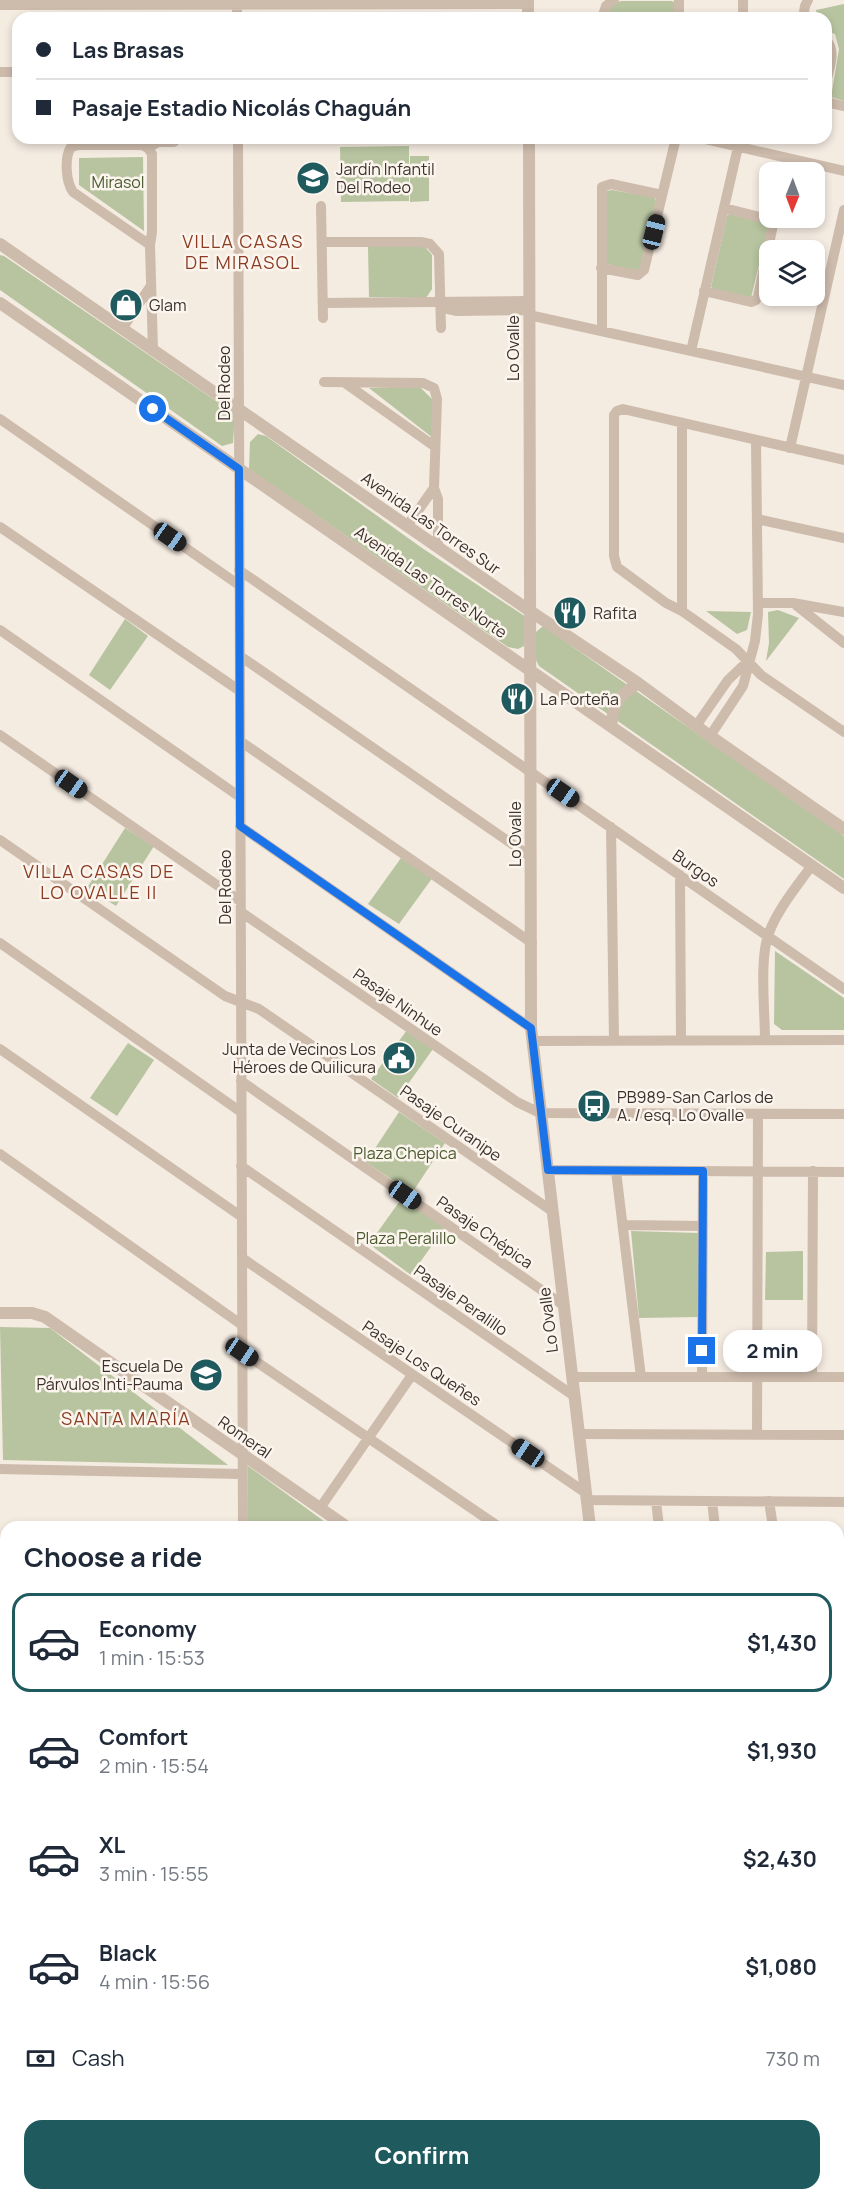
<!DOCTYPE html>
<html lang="en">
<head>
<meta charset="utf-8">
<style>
	:root { --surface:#fff; --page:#f2f2f3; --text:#1f2937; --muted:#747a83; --line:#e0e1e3; --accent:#1f5a5e }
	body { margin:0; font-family:Manrope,sans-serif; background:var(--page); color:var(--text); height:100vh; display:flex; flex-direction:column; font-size:22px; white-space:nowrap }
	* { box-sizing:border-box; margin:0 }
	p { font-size:20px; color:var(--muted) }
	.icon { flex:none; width:33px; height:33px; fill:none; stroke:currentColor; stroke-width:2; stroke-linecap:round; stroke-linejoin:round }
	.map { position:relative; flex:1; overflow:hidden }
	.sheet { position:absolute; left:0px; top:1521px; width:844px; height:680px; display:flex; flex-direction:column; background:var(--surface); border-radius:18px 18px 0 0; box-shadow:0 3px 9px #0003 }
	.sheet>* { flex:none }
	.guide { position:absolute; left:12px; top:12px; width:820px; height:132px; border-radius:18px; box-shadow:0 3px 9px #0003; display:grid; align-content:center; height:132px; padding:0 24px; background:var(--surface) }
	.needle { width:39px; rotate:181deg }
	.controls { position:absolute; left:759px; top:162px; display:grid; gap:12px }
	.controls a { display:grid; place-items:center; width:66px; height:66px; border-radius:12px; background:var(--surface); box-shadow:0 3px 9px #0003; font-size:30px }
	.end { position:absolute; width:27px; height:27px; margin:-14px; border:8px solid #1a73e8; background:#fff; box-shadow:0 0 0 3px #fff }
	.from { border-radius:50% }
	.bubble { position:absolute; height:42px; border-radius:18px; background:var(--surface); box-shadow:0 3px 9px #0003; font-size:20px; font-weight:700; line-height:42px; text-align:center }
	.car { position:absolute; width:18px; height:36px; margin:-18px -9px; border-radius:8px; box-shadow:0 0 4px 2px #0007; background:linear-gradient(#222 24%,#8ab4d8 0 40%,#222 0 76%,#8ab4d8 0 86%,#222 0) }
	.guide b { display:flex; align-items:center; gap:21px; height:57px; font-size:22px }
	.guide b+b { border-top:2px solid var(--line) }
	.guide i { width:15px; height:15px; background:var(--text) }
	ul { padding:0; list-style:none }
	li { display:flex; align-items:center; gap:18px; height:99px; margin:0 12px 9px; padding:0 12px; border:3px solid transparent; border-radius:18px }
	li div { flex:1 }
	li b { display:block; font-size:22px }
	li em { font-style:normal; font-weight:700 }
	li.selected { border-color:var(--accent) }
	li>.icon { width:54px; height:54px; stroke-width:1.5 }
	h2 { padding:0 24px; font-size:27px; line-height:72px }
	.pay { display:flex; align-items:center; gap:15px; height:66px; padding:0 24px; font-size:22px }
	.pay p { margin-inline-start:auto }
	.cta { display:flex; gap:12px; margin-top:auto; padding:12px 24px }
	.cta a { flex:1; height:69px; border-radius:18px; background:var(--accent); color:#fff; font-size:24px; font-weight:700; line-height:69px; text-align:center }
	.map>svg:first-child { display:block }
	.green { fill:#b8c4a0 }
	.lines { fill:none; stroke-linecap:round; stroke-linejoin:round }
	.stream { stroke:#7fb0b2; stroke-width:4 }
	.minor { stroke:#cdbbac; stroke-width:10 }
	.tertiary { stroke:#cdbbac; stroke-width:12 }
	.route { stroke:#1a73e8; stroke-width:8 }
	.labels { text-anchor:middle; stroke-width:5; stroke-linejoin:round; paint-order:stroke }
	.poi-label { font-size:16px; fill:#3b302b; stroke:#fbf5ee; text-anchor:start }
	.park-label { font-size:16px; fill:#4a5a2e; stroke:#fbf5ee }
	.street-label { font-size:16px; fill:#3b302b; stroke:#fbf5ee }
	.neighbourhood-label { font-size:18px; letter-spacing:1.5px; fill:#8c3b22; stroke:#fbf5ee }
</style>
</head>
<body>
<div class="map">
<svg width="844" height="2200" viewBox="0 0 844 2200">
	<rect width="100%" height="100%" fill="#f4ebe1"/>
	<!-- green -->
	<path class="green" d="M 621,1 L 672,1 L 674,2 L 676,18 L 606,18 C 607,10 612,3 621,1 Z
		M 844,4 L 844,101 L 831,97 L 839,49 L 835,34 L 827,31 L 826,18 L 817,18 L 816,10 Z
		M 409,146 L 409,201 L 341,202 L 340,147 Z
		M 410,156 L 429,156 L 429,201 L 410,202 Z
		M 143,157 L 144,231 L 79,185 L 79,158 Z
		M 612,190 L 653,197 L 656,200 L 639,272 L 607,264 L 607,191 Z
		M 729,214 L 769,224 L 751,298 L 714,290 L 711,287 L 727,216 Z
		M 368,247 L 425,247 L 432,255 L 432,289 L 426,298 L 369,297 Z
		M 0,255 L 4,256 L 235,414 L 233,443 L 222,446 L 0,290 Z
		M 419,386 L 432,399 L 433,438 L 369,388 Z
		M 258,434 L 266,436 L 422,548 L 526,617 L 524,646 L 518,649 L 508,647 L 249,469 L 250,442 Z
		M 778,610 L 799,618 L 766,661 L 769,643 L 768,612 Z
		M 706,611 L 751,612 L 747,630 L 737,634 Z
		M 125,619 L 148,636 L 110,690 L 89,675 Z
		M 543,626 L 844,836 L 844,879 L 539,666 L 536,660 L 536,632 Z
		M 125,828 L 154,846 L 116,906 L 87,888 Z
		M 401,858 L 433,877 L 399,924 L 368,904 Z
		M 775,951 L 844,998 L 844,1030 L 782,1030 L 774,1024 Z
		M 407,1030 L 433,1049 L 398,1098 L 371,1079 Z
		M 128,1043 L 154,1060 L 117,1116 L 90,1098 Z
		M 399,1112 L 445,1143 L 412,1193 L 366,1162 Z
		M 402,1198 L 445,1227 L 411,1275 L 369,1244 Z
		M 631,1231 L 699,1233 L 698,1317 L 639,1318 Z
		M 803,1251 L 803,1300 L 765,1300 L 766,1252 Z
		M 0,1327 L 50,1328 L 228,1465 L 3,1460 Z
		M 248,1466 L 332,1527 L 248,1527 Z
		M 0,1733 L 6,1733 L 6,2194 L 633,2194 L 634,2200 L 0,2200 Z
		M 839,1744 L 844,1744 L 844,2200 L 730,2200 L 681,2195 L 838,2194 Z"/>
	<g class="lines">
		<!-- stream -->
		<path class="stream" d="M 0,2106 L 6,2106
			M 838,2186 L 844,2187"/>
		<!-- minor -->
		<path class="minor" d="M 237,0 L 237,18
			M 743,0 L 743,18
			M 0,5 L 528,4
			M 602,18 L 606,6 L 614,0
			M 679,18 L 679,0
			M 803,18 L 805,6 L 808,0
			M 826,40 C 837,51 829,69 826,82
			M 0,72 L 18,72
			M 826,102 L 844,106
			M 238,138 L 243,1527
			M 238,138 L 529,138
			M 700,138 L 844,171
			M 148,148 L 158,142 L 174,142
			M 321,206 L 323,318
			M 322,242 L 421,242 L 430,244 L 439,254 L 441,328
			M 150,245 L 73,192 C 66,182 64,158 71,147 L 79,145 L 142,145 L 148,148 L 152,154 L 152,232 L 150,245 L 153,351
			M 601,268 L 638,275 L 644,270 L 676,138
			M 704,291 L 751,302 L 756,300 L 758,296 L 773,225 L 767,219 L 724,208
			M 323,303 L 529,301
			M 439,303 L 448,309 L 457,311 L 529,310
			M 529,315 L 844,385
			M 122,329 L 150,287
			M 602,331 L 602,187 L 611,184 L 662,195
			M 691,351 L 738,147
			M 324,382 L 423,383 L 434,388 L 437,399 L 434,488 L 438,499 L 438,548
			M 345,383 L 434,446
			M 0,419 L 239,585
			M 682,423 L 682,611
			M 790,448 L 844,210
			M 844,460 L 623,409 L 617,411 L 614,415 L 614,556 L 617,567 L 666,603 L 682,611 L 736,649 L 761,675 L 844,732
			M 757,519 L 844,538
			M 407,526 L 434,488
			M 0,527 L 240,691
			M 239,570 L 844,989
			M 758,603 L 793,603 L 844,612
			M 796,605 L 844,643
			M 0,630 L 240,797
			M 240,656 L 531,857
			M 696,726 L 728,680 L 749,660
			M 0,735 L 240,901
			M 710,736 L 743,686 L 755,641 L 758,614 L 756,440
			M 240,741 L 532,943
			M 240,826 L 531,1028
			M 611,827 L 614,1041
			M 0,840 L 225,996 L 259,1009 L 552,1211
			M 680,875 L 681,1040
			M 241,912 L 517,1102 L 540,1113 L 844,1114
			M 0,943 L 241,1112
			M 765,1040 C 765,1012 759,957 769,933 C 777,910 798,885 812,865
			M 532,1041 L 844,1040
			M 0,1049 L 242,1217
			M 241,1081 L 563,1305
			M 0,1154 L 242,1325
			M 241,1166 L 574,1396
			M 548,1170 L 844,1172
			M 616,1171 L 641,1377
			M 623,1225 L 703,1226
			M 242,1258 L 586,1493
			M 242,1352 L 499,1527
			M 572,1377 L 844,1377
			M 702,1377 L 703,1171
			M 812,1377 L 813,1171
			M 579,1434 L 844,1435
			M 757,1435 L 758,1114
			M 0,1469 L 242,1474
			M 587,1500 L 844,1502
			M 656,1501 L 659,1527
			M 712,1501 L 715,1527
			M 769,1501 L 773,1527
			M 320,1508 L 412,1375
			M 0,1542 L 6,1542
			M 838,1561 L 844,1561
			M 838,1603 L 844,1647
			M 0,1616 L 6,1616
			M 0,1692 L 6,1692"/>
		<!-- tertiary -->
		<path class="tertiary" d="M 528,0 L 528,18
			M 529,138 L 531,1028 L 590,1527
			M 0,244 L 530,611 L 638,683 L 710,736 L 844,829
			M 0,303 L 844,888
			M 611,726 C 615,699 616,699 638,683
			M 0,1313 L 32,1313 L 45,1317 L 347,1527
			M 838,1735 L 844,1735"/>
	</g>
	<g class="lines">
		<!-- route -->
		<path class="route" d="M 153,409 L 239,469 L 240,826 L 531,1028 L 548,1170 L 703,1171 L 702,1351"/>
	</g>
	<!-- icons -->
	<defs>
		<symbol id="school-disc" viewBox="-11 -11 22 22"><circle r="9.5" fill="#1f5a5e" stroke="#fbf5ee"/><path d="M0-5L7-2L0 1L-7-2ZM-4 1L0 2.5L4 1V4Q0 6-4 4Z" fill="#fff"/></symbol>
		<symbol id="shop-disc" viewBox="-11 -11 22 22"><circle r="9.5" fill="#1f5a5e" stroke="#fbf5ee"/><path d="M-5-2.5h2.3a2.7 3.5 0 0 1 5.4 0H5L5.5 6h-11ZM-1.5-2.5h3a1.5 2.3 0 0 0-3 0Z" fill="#fff"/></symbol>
		<symbol id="restaurant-disc" viewBox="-11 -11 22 22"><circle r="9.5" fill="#1f5a5e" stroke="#fbf5ee"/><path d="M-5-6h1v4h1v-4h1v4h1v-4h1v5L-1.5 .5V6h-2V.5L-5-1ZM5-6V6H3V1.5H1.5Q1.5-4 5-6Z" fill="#fff"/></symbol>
		<symbol id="civic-disc" viewBox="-11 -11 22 22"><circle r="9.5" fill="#1f5a5e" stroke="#fbf5ee"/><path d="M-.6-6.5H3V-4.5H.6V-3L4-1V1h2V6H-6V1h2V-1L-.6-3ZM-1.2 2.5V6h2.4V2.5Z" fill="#fff"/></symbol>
		<symbol id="bus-disc" viewBox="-11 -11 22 22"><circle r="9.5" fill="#1f5a5e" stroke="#fbf5ee"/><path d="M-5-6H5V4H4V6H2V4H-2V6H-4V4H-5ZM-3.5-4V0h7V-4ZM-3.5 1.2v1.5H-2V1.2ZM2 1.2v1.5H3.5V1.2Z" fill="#fff"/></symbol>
	</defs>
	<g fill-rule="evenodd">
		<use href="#school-disc" x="294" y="159" width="38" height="38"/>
		<use href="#shop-disc" x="107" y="286" width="38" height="38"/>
		<use href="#restaurant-disc" x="551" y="594" width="38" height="38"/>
		<use href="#restaurant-disc" x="498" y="680" width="38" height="38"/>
		<use href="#civic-disc" x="380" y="1039" width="38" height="38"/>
		<use href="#bus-disc" x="575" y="1087" width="38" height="38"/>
		<use href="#school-disc" x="187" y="1356" width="38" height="38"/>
	</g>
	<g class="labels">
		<!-- poi labels -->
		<g class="poi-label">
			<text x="336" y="175">Jardín Infantil<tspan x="336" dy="18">Del Rodeo</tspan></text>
			<text x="149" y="311">Glam</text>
			<text x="593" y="619">Rafita</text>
			<text x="540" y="705">La Porteña</text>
			<text x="376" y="1055" text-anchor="end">Junta de Vecinos Los<tspan x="376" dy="18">Héroes de Quilicura</tspan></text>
			<text x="617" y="1103">PB989-San Carlos de<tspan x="617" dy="18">A. / esq. Lo Ovalle</tspan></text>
			<text x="183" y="1372" text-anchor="end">Escuela De<tspan x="183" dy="18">Párvulos Inti-Pauma</tspan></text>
		</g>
		<!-- park labels -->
		<g class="park-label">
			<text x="118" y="188">Mirasol</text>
			<text x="405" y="1159">Plaza Chepica</text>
			<text x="406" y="1244">Plaza Peralillo</text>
		</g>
		<!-- street labels -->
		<g class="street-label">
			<text transform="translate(513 348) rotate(-90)" y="6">Lo Ovalle</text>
			<text transform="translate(224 383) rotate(-90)" y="6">Del Rodeo</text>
			<text transform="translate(431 523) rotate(35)" y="6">Avenida Las Torres Sur</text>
			<text transform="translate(431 582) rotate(35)" y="6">Avenida Las Torres Norte</text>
			<text transform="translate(515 834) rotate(-90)" y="6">Lo Ovalle</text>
			<text transform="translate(696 868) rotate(35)" y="6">Burgos</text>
			<text transform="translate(225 887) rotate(-90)" y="6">Del Rodeo</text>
			<text transform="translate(398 1002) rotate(35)" y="6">Pasaje Ninhue</text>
			<text transform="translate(451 1123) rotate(35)" y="6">Pasaje Curanipe</text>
			<text transform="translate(485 1232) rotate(35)" y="6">Pasaje Chépica</text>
			<text transform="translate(461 1300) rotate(35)" y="6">Pasaje Peralillo</text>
			<text transform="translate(548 1320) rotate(-97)" y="6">Lo Ovalle</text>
			<text transform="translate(422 1363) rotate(34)" y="6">Pasaje Los Queñes</text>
			<text transform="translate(245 1437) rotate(35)" y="6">Romeral</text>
		</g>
		<!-- neighbourhood labels -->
		<g class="neighbourhood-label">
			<text x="243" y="248">VILLA CASAS<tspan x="243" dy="21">DE MIRASOL</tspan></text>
			<text x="99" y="878">VILLA CASAS DE<tspan x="99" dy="21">LO OVALLE II</tspan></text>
			<text x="126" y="1425">SANTA MARÍA</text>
		</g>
	</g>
</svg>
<div class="controls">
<a><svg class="needle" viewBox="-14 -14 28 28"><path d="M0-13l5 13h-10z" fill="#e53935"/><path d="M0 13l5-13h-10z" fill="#747a83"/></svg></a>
<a><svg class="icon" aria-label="layers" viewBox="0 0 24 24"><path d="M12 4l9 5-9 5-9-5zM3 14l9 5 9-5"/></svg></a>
</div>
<i class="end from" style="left:153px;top:409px"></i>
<i class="end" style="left:702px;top:1351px"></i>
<div class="bubble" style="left:723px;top:1330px;width:99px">2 min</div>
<i class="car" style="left:654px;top:232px;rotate:14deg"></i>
<i class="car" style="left:170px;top:537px;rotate:125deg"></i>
<i class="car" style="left:71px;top:784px;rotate:125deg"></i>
<i class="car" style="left:563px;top:793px;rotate:125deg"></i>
<i class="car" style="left:405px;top:1195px;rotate:125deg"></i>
<i class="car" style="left:242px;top:1352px;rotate:124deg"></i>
<i class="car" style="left:528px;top:1453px;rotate:304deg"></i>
<div class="guide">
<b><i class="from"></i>Las Brasas</b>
<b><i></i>Pasaje Estadio Nicolás Chaguán</b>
</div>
<section class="sheet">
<h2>Choose a ride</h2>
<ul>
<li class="selected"><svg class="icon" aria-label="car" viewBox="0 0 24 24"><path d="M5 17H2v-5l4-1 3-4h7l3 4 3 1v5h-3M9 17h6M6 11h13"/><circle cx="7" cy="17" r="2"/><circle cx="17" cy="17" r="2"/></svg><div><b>Economy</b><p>1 min · 15:53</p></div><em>$1,430</em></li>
<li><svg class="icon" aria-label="car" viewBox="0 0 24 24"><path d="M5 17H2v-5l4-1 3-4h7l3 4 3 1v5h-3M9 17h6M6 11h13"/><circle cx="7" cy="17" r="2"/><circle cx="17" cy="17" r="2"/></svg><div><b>Comfort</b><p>2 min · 15:54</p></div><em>$1,930</em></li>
<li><svg class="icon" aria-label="car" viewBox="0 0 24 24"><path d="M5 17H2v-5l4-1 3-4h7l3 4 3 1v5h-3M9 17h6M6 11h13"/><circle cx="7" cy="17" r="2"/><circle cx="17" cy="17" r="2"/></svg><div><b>XL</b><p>3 min · 15:55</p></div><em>$2,430</em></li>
<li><svg class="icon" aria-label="car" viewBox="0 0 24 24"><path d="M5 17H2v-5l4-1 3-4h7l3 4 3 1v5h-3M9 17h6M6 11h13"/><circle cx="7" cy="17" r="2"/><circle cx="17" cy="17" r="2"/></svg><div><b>Black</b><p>4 min · 15:56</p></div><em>$1,080</em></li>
</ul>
<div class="pay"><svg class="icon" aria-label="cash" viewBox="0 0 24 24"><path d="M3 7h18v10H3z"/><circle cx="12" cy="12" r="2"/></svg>Cash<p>730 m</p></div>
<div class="cta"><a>Confirm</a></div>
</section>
</div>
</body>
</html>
